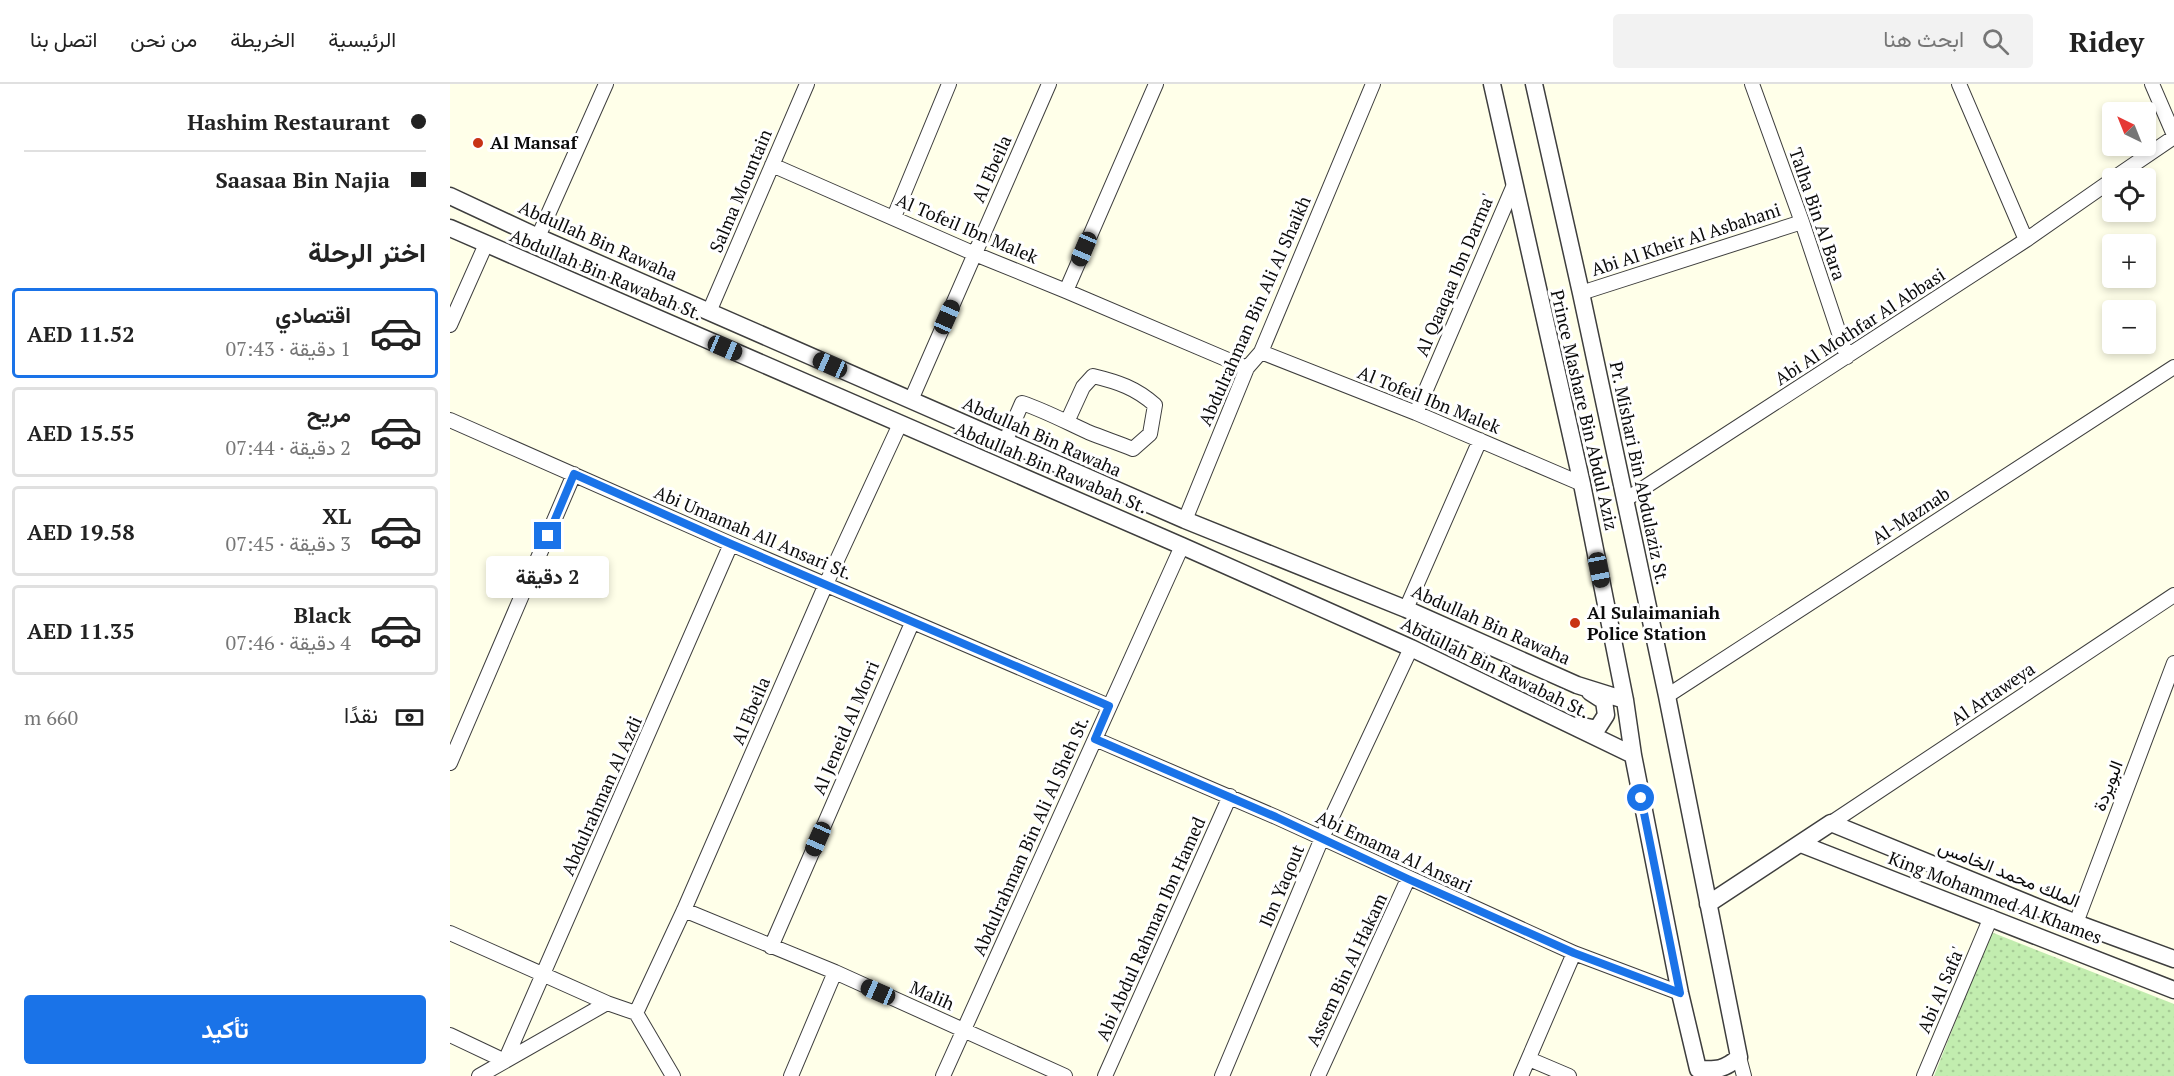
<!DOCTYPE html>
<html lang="ar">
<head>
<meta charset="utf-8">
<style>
	:root { --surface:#fff; --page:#f2f2f2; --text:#222; --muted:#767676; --line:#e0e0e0; --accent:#1a73e8 }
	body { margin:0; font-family:"PT Serif",Vazirmatn,serif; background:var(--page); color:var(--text); direction:rtl; height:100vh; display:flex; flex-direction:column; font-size:22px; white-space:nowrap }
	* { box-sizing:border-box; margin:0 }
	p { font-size:20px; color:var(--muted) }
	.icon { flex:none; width:33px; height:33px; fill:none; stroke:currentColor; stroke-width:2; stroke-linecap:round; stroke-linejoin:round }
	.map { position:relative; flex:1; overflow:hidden; direction:ltr }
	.panel { display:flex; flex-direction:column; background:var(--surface); width:450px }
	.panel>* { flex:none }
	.top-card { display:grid; align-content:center; height:132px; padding:0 24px; background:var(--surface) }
	.needle { width:39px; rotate:317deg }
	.tools { position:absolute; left:1652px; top:18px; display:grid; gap:12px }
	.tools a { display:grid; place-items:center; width:54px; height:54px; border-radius:6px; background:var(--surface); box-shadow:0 3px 9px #0003; font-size:30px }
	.end { position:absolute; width:27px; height:27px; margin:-14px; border:8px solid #1a73e8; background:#fff; box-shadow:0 0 0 3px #fff }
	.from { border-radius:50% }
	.bubble { position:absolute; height:42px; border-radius:6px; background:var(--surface); box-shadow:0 3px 9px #0003; font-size:20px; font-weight:700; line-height:42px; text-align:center; direction:rtl }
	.car { position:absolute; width:18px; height:36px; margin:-18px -9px; border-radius:8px; box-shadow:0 0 4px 2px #0007; background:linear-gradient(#222 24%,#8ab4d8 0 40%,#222 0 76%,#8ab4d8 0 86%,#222 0) }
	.top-card b { display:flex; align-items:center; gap:21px; height:57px; font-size:22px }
	.top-card b+b { border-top:2px solid var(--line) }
	.top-card i { width:15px; height:15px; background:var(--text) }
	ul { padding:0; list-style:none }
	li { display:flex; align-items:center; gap:18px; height:90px; margin:0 12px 9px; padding:0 12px; border:3px solid var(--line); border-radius:6px }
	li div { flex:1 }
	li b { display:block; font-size:22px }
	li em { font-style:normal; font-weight:700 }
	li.active { border-color:var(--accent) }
	li>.icon { width:54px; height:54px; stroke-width:1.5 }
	h2 { padding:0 24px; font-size:27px; line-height:72px }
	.pay { display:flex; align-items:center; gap:15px; height:66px; padding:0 24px; font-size:22px }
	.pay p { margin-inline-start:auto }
	.action { display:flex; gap:12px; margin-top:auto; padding:12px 24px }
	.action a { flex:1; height:69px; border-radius:6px; background:var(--accent); color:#fff; font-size:24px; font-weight:700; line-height:69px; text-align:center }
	header { display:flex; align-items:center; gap:36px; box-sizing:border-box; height:84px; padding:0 30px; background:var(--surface); border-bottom:2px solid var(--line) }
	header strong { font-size:28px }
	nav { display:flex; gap:33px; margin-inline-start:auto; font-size:21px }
	.search { width:420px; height:54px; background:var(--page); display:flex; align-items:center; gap:15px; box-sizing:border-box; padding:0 21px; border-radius:6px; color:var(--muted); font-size:22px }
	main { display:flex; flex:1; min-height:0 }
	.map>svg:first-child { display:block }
	.park { fill:url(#park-dots) }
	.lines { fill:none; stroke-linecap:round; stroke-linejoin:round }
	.minor-casing { stroke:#3e3e3e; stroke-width:16 }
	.tertiary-casing { stroke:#3e3e3e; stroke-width:19 }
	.minor { stroke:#fff; stroke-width:14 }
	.tertiary { stroke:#fff; stroke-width:16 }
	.route { stroke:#1a73e8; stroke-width:8 }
	.poi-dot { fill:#c83316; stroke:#fff; stroke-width:2 }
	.labels { text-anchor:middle; stroke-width:6; stroke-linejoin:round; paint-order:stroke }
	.poi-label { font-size:18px; font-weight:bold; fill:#0b0b0b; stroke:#fff; text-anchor:start }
	.street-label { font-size:18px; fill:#0b0b0b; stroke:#fff }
</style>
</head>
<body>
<header>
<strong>Ridey</strong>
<div class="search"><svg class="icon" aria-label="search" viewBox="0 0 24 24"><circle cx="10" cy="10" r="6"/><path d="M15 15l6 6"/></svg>ابحث هنا</div>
<nav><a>الرئيسية</a><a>الخريطة</a><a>من نحن</a><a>اتصل بنا</a></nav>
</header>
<main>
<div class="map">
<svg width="1724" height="992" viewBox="0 0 1724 992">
	<defs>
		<pattern id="park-dots" width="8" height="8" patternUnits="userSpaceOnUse" patternTransform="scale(1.5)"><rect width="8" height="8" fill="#c2edaf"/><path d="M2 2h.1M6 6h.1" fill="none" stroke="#a5ca95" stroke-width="1.8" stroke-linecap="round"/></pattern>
	</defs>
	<rect width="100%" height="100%" fill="#ffffe9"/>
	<!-- park -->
	<path class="park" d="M 1541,848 L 1724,920 L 1724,992 L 1484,992 Z"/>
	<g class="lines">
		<defs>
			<path id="minor" d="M 1302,0 L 1352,138 L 1397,273
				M 1509,0 L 1576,156
				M 1702,0 L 1724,51
				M 322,81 L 525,170 L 616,207 L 797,284
				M 1664,94 L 1724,53
				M 444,133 L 499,0
				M 88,153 L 156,0
				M 616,207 L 706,0
				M 1131,209 L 1352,138
				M 259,228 L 357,0
				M 0,241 L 36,160
				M 811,268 L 966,329 L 1132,400
				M 461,316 L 599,0
				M 966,329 L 1064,101
				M 0,336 L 281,460 L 659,622
				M 555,358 L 572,319 C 596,327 616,338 638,348 C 653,354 668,359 683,365 L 700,350 L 705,321 C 686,304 668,298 643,292 L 633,303 L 617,338
				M 1175,416 L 1576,156 L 1662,96
				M 735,436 L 797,284 L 811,268 L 923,0
				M 956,525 L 1030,356
				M 1217,612 L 1724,283
				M 645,655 L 826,733 L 1124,869 L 1230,909
				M 0,679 L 124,390
				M 1381,739 L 1724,511
				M 234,826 L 385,888 L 615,992
				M 1626,839 L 1724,579
				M 0,849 L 157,919 L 186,929 L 223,992
				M 321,863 L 462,539
				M 186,929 L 234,826 L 376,500 L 450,340
				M 0,951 L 55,977
				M 1289,973 L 1294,992
				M 1079,975 L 1119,992
				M 55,977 L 281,460
				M 29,992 L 157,919
				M 341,992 L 385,888
				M 493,992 L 732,462
				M 655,992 L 780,712
				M 772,992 L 872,754 L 961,564
				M 868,992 L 958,795
				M 1071,992 L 1124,869
				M 1474,992 L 1541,833"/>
			<path id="tertiary" d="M 1042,0 L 1132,400 L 1175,616 L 1183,671 L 1230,909 L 1248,985 C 1267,986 1274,986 1289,973 L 1217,612 L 1131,209 L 1084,0
				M 0,112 L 88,153 L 735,436 L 956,525 L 1127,601 L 1175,616
				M 0,144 L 732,462 L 961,564 L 1183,671
				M 1128,641 L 1147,645 L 1156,631 L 1154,617 L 1140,608
				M 1351,760 L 1724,906
				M 1258,820 L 1381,739 L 1626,839 L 1724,875"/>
		</defs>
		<!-- minor casing -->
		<use href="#minor" class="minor-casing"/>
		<!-- tertiary casing -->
		<use href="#tertiary" class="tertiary-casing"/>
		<!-- minor -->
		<use href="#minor" class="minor"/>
		<!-- tertiary -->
		<use href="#tertiary" class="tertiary"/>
	</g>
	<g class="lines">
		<!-- route -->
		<path class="route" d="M 98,452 L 124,390 L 281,460 L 659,622 L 645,655 L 826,733 L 958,795 L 1124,869 L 1230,909 L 1191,714"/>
	</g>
	<!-- markers -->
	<g class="poi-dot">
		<circle cx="28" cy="59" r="6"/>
		<circle cx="1125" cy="539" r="6"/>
	</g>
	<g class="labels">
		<!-- poi labels -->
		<g class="poi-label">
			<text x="40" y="65">Al Mansaf</text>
			<text x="1137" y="535">Al Sulaimaniah<tspan x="1137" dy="21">Police Station</tspan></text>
		</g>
		<!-- street labels -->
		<g class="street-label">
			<text transform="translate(542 85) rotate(-66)" y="6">Al Ebeila</text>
			<text transform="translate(291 107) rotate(-67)" y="6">Salma Mountain</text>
			<text transform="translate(1367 130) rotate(71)" y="6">Talha Bin Al Bara</text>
			<text transform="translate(517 145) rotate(23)" y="6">Al Tofeil Ibn Malek</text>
			<text transform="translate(1236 156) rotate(-18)" y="6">Abi Al Kheir Al Asbahani</text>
			<text transform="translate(148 157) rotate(24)" y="6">Abdullah Bin Rawaha</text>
			<text transform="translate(156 191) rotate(23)" y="6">Abdullah Bin Rawabah St.</text>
			<text transform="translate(1005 191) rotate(-67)" y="6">Al Qaaqaa Ibn Darma'</text>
			<text transform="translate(805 227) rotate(-66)" y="6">Abdulrahman Bin Ali Al Shaikh</text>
			<text transform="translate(1410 243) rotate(-33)" y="6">Abi Al Mothfar Al Abbasi</text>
			<text transform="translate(979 316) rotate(22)" y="6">Al Tofeil Ibn Malek</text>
			<text transform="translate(1134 326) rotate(77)" y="6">Prince Mashare Bin Abdul Aziz</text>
			<text transform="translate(592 353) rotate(24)" y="6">Abdullah Bin Rawaha</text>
			<text transform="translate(601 384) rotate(23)" y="6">Abdullah Bin Rawabah St.</text>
			<text transform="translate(1189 389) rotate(78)" y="6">Pr. Mishari Bin Abdulaziz St.</text>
			<text transform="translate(1461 432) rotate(-33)" y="6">Al-Maznab</text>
			<text transform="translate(303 449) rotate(23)" y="6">Abi Umamah All Ansari St.</text>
			<text transform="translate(1041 541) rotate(24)" y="6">Abdullah Bin Rawaha</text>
			<text transform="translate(1045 584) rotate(26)" y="6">Abdullah Bin Rawabah St.</text>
			<text transform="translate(1543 610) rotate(-34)" y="6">Al Artaweya</text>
			<text transform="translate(301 627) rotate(-67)" y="6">Al Ebeila</text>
			<text transform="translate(396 644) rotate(-67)" y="6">Al Jeneid Al Morri</text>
			<text transform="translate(1658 702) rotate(-69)" y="6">البويردة</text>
			<text transform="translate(152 712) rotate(-66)" y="6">Abdulrahman Al Azdi</text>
			<text transform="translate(581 752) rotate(-66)" y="6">Abdulrahman Bin Ali Al Sheh St.</text>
			<text transform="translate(944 768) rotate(25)" y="6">Abi Emama Al Ansari</text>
			<text transform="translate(1559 790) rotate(22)" y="6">الملك محمد الخامس</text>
			<text transform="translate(832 802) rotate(-67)" y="6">Ibn Yaqout</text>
			<text transform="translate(1545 814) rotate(21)" y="6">King Mohammed Al Khames</text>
			<text transform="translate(701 845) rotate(-66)" y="6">Abi Abdul Rahman Ibn Hamed</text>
			<text transform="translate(897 886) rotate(-65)" y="6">Assem Bin Al Hakam</text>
			<text transform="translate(1491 906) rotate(-67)" y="6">Abi Al Safa'</text>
			<text transform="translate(482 912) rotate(24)" y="6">Malih</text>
		</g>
	</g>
</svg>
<div class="tools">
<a><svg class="needle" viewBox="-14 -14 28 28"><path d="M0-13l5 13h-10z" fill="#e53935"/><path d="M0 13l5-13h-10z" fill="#767676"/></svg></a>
<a><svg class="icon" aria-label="locate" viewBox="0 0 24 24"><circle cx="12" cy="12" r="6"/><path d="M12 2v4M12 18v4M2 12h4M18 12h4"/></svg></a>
<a>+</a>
<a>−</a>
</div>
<i class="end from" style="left:1191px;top:714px"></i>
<i class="end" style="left:98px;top:452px"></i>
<div class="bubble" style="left:36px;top:472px;width:123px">2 دقيقة</div>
<i class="car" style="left:634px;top:165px;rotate:203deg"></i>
<i class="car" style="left:497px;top:233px;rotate:24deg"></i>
<i class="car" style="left:275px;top:264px;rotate:113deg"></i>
<i class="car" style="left:380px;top:281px;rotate:294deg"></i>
<i class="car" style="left:1149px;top:486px;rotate:169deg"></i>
<i class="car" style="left:368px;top:755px;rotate:204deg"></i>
<i class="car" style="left:428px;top:908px;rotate:294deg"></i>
</div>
<section class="panel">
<div class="top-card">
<b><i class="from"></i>Hashim Restaurant</b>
<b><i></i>Saasaa Bin Najia</b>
</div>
<h2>اختر الرحلة</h2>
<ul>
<li class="active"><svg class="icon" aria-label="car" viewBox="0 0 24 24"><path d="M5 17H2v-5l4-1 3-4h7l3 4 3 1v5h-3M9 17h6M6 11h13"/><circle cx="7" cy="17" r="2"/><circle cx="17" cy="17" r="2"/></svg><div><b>اقتصادي</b><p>1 دقيقة · 07:43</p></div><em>AED 11.52</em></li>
<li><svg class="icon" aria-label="car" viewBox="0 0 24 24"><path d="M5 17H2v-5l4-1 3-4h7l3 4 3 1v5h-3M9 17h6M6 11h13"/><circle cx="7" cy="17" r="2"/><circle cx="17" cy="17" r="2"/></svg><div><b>مريح</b><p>2 دقيقة · 07:44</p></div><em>AED 15.55</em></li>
<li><svg class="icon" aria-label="car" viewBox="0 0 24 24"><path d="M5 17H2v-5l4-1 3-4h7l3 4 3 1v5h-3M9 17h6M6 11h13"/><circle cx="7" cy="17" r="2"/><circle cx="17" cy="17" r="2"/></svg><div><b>XL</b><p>3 دقيقة · 07:45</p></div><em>AED 19.58</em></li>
<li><svg class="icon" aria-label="car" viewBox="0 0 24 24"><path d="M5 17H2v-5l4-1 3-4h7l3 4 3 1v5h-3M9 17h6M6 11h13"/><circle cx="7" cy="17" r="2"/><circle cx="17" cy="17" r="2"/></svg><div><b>Black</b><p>4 دقيقة · 07:46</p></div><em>AED 11.35</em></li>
</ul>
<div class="pay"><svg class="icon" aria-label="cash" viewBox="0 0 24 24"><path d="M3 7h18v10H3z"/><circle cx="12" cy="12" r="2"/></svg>نقدًا<p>660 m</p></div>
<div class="action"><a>تأكيد</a></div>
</section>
</main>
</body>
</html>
